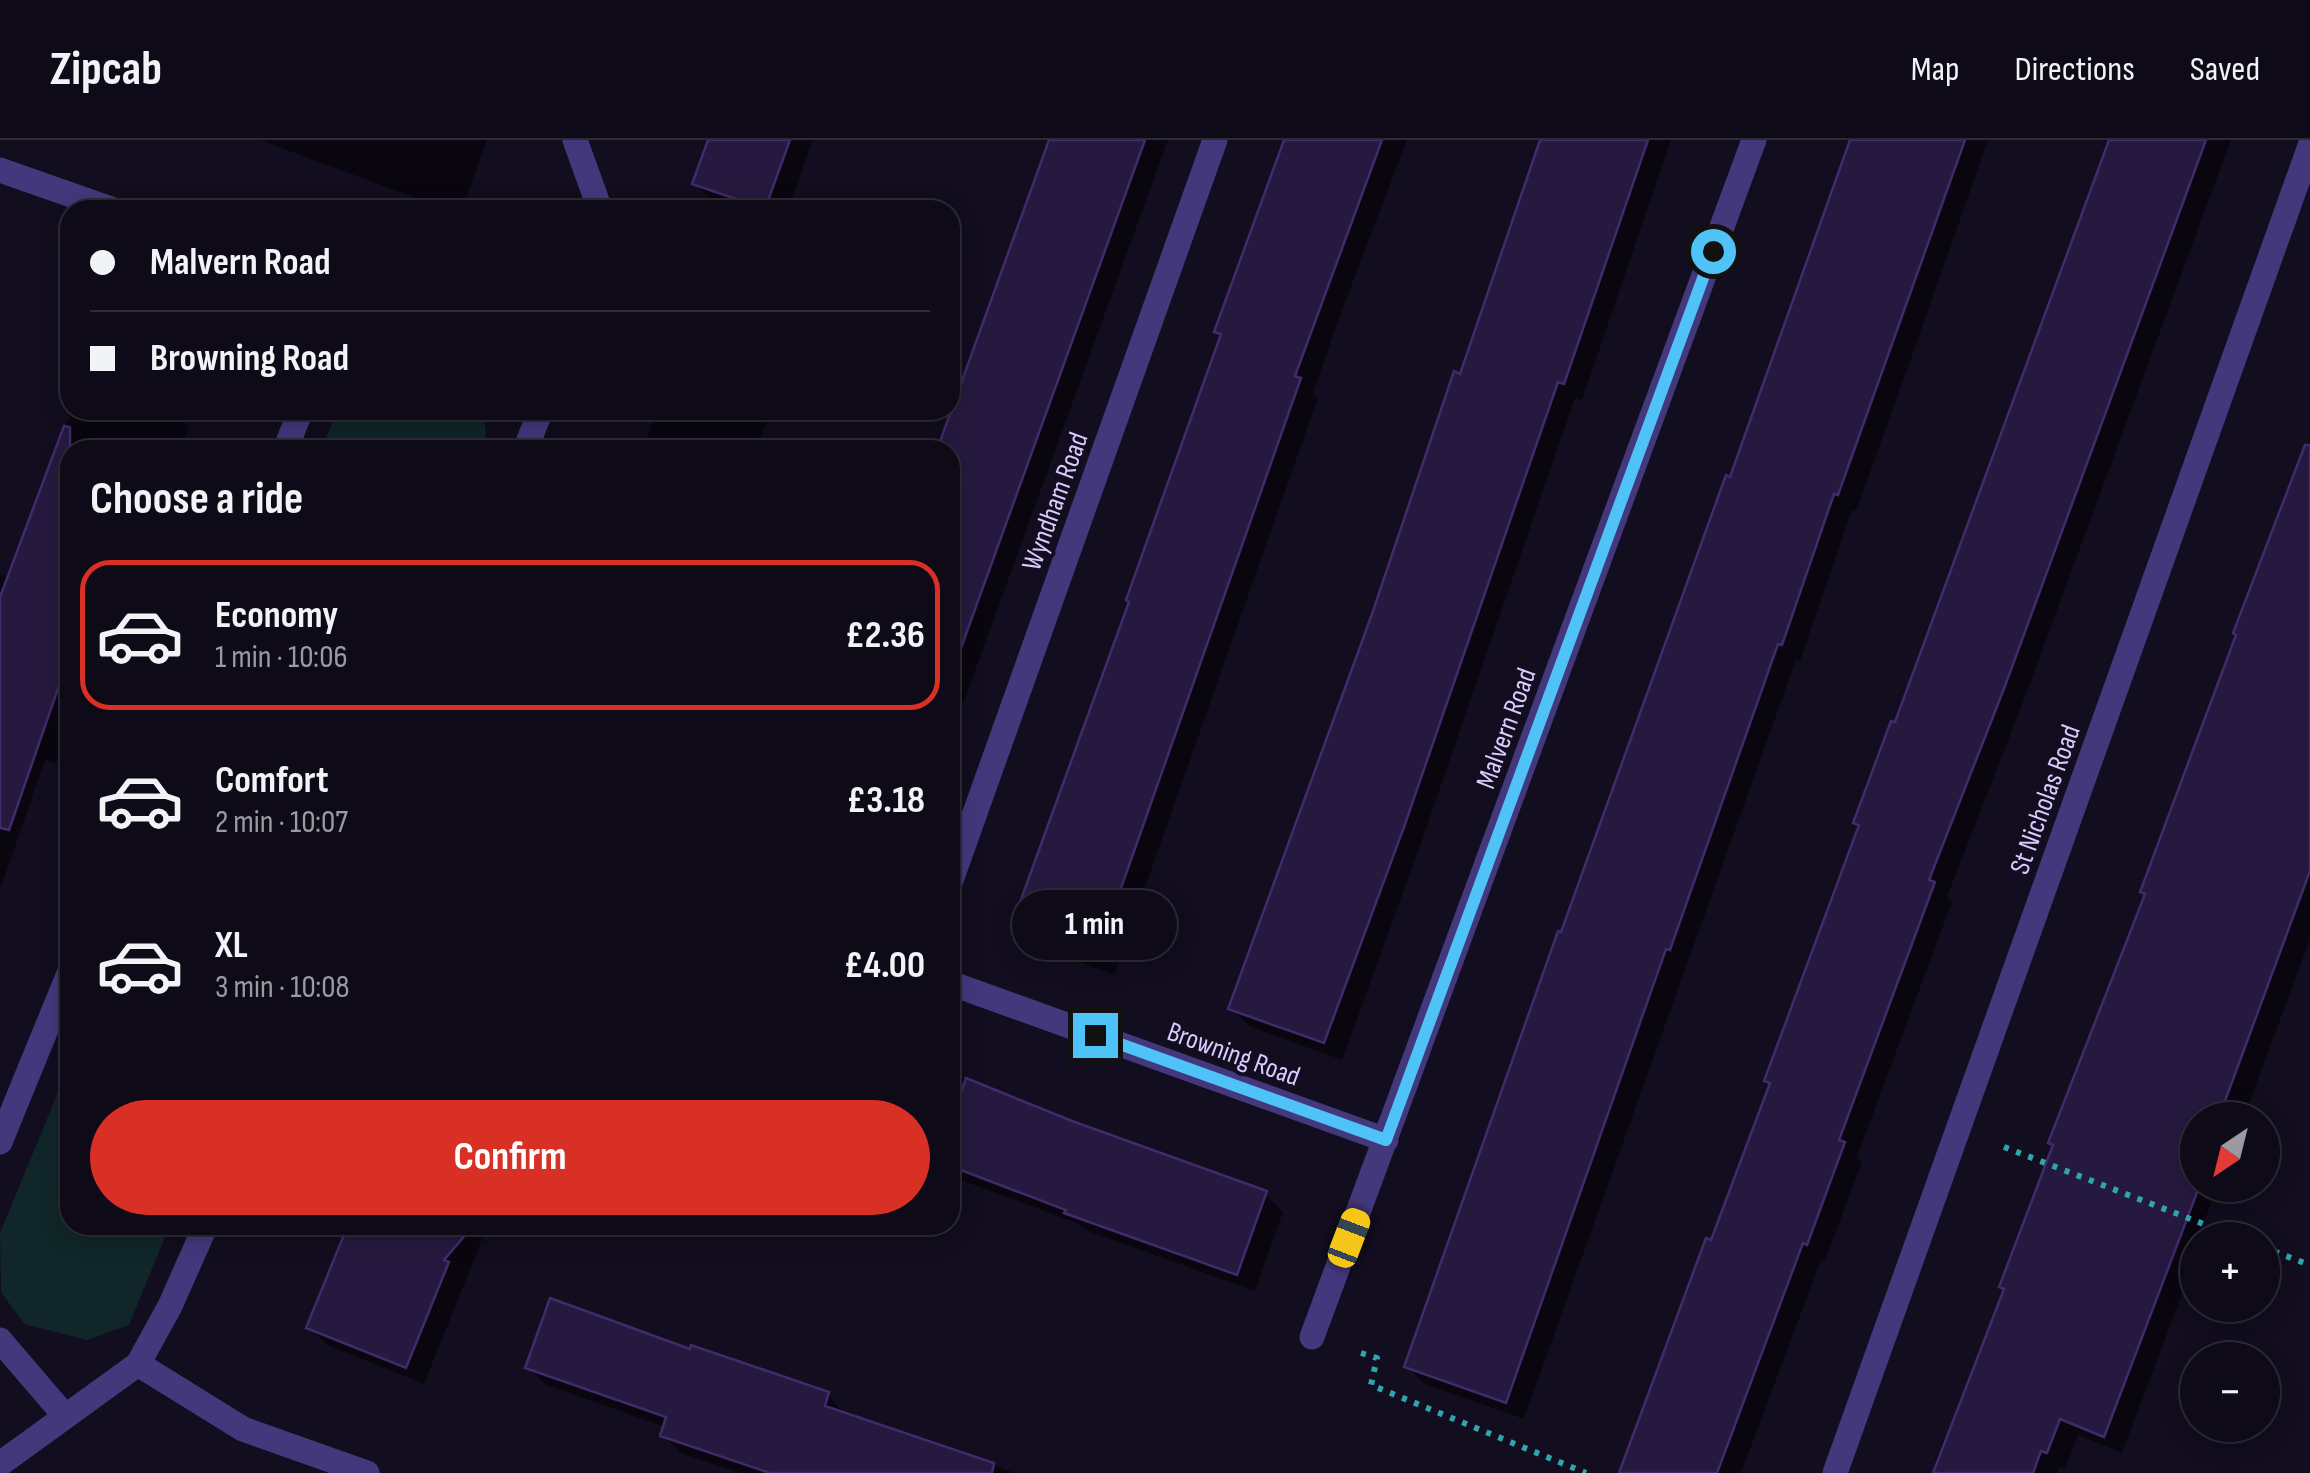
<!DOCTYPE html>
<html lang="en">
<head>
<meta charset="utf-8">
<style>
	:root { --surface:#0e0a17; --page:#171320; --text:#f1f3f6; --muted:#9b9aa1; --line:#2e2b36; --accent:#d93025 }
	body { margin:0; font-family:"Sofia Sans Condensed",sans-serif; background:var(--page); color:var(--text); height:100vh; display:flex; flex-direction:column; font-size:38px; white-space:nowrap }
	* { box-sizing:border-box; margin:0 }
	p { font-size:32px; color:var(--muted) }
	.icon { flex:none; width:55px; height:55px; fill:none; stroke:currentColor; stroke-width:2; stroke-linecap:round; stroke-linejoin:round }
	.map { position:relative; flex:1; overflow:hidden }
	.drawer { position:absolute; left:60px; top:300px; width:900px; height:795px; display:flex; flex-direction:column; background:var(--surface); border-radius:30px; box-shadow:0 5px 25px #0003,0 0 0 2px var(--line) }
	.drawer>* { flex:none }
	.hud { position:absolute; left:60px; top:60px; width:900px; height:220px; border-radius:30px; box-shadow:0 5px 25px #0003,0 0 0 2px var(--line); display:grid; align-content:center; height:220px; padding:0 30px; background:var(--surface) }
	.needle { width:65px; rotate:215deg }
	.tools { position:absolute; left:2180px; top:962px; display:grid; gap:20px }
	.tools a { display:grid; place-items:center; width:100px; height:100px; border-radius:50%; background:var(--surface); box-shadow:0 5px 25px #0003,0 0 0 2px var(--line); font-size:50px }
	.end { position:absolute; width:45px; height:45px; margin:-22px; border:12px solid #4fc3f7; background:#111; box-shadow:0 0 0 5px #111 }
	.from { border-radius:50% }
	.bubble { position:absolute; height:70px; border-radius:35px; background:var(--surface); box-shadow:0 5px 25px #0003,0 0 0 2px var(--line); font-size:32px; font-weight:700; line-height:70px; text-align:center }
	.car { position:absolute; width:30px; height:60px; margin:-30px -15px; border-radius:12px; box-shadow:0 0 8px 2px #0007; background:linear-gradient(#f5c518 24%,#345 0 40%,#f5c518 0 76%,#345 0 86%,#f5c518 0) }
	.hud b { display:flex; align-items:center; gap:35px; height:95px; font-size:38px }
	.hud b+b { border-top:2px solid var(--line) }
	.hud i { width:25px; height:25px; background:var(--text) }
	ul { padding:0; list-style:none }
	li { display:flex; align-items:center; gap:30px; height:150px; margin:0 20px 15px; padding:0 10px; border:5px solid transparent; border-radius:30px }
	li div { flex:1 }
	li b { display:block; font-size:38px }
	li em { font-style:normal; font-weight:700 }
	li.on { border-color:var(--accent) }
	li>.icon { width:90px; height:90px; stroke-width:1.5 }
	h2 { padding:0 30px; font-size:45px; line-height:120px }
	.action { display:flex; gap:20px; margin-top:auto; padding:20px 30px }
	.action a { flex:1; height:115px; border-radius:60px; background:var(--accent); color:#fff; font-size:40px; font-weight:700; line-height:115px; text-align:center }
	header { display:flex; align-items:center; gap:60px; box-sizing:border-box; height:140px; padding:0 50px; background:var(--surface); border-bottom:2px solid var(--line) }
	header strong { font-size:48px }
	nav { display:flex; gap:55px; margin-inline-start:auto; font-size:35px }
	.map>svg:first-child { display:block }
	.green { fill:#102628 }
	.shadow { fill:#0007 }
	.building { fill:#26193f; stroke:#402b6b; stroke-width:2.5 }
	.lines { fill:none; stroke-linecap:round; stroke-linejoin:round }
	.path { stroke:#2fa5ae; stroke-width:6; stroke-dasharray:5 8; stroke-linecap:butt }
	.street { stroke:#44387d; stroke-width:25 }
	.route { stroke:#4fc3f7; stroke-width:12 }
	.labels { text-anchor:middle; stroke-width:8; stroke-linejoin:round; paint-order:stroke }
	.street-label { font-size:28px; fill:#d8cbfe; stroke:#120d1f }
</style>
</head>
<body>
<header>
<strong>Zipcab</strong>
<nav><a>Map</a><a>Directions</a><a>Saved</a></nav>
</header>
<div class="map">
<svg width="2310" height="1333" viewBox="0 0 2310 1333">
	<rect width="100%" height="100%" fill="#120d1f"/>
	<!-- green -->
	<path class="green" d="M 338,270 L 478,270 L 484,277 L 487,310 L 321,310 Z
		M 70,923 L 70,1085 L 170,1085 L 129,1185 L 87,1200 L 24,1184 L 1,1152 L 0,1093 Z"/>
	<!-- shadow -->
	<path class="shadow" d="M 260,0 L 487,0 L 462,70 L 448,70 Z
		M 710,0 L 813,0 L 788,70 L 739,70 L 713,61 L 695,43 Z
		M 1050,0 L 1168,0 L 950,600 L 950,310 L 938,310 Z
		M 1290,0 L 1407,0 L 1338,181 L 1313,253 L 1318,258 L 1114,835 L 1032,804 L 1014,787 L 1132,463 L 1223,197 L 1217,191 Z
		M 1543,0 L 1671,0 L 1582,260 L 1575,258 L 1420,706 L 1342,920 L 1249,886 L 1231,868 L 1462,237 Z
		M 1851,0 L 1988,0 L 1912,216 L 1856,371 L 1852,370 L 1800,521 L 1796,520 L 1524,1279 L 1424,1244 L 1407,1226 L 1731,340 Z
		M 2113,0 L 2231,0 L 2023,562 L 1947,757 L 1952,762 L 1857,1017 L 1862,1022 L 1825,1121 L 1821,1120 L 1741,1333 L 1632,1333 L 1772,945 L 1767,940 L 1861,688 L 1856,682 L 1955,428 Z
		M 72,270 L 173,270 L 189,286 L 180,310 L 70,310 L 70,582 L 56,623 L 45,620 L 0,750 L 0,434 L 10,438 Z
		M 658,270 L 771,270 L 756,310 L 642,310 Z
		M 2310,304 L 2310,799 L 2243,980 L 2198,980 L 2198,1045 L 2218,1045 L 2185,1134 L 2188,1138 L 2122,1313 L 2078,1295 L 2065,1329 L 2059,1327 L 2057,1333 L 1932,1333 L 1944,1299 L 1948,1300 L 2006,1150 L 2239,496 L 2236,493 Z
		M 950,934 L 1071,984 L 1265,1054 L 1283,1072 L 1255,1151 L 1085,1090 L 1079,1084 L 950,1036 Z
		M 351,1085 L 488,1085 L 424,1244 L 327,1205 L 309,1187 Z
		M 691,1212 L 828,1254 L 845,1275 L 1016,1333 L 740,1333 L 681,1313 L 663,1295 L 666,1287 L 546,1245 L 528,1227 Z"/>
	<!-- building -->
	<path class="building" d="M 708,0 L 790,0 L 765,69 L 692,44 Z
		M 1049,0 L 1145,0 L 957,519 L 950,518 L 950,310 L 937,310 Z
		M 1284,0 L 1382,0 L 1295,236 L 1301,238 L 1096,819 L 1011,787 L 1129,462 L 1126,460 L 1221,194 L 1214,192 Z
		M 1540,0 L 1648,0 L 1564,244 L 1558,242 L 1404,687 L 1324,903 L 1228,869 L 1372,474 L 1454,231 L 1460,234 Z
		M 1850,0 L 1965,0 L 1838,355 L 1834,354 L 1782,505 L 1778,504 L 1670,810 L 1666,809 L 1506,1263 L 1404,1227 L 1558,791 L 1561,792 L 1726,335 L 1730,337 Z
		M 2109,0 L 2206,0 L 2005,546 L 1929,740 L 1935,742 L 1839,1000 L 1845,1002 L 1807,1105 L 1803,1103 L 1717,1333 L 1619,1333 L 1706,1098 L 1711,1100 L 1770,943 L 1764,941 L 1859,685 L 1853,683 L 1891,581 L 1895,582 Z
		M 64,286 L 70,287 L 70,514 L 9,690 L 0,688 L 0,457 Z
		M 2305,305 L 2310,305 L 2310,731 L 2218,980 L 2198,980 L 2198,1050 L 2104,1297 L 2060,1279 L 2047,1313 L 2041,1311 L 2033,1333 L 1933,1333 L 2004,1149 L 1999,1147 L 2053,1005 L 2048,1003 L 2145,754 L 2140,752 L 2236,495 L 2233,493 Z
		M 966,938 L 1072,981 L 1267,1051 L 1237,1135 L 1064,1073 L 1066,1070 L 950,1026 L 950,983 Z
		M 348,1085 L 474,1085 L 444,1120 L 449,1122 L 406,1228 L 306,1188 Z
		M 550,1158 L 690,1209 L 691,1205 L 829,1252 L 825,1266 L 994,1323 L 992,1333 L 770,1333 L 660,1296 L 666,1277 L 525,1228 Z"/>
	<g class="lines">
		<!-- path -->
		<path class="path" d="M 2004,1007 L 2245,1100
			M 2262,1107 L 2310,1125
			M 1361,1213 L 1377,1218 L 1371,1245 L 1586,1333"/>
		<!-- street -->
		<path class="street" d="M 575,0 L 597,61 L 595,70
			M 0,30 L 114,70
			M 285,310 L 301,270
			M 525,310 L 541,270
			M 950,743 L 1215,0
			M 950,843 L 1386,1000
			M 0,1002 L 70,831
			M 1312,1197 L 1754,0
			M 0,1200 L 65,1276
			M 138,1224 L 243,1289 L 367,1333
			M 0,1324 L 138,1224 L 170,1166 L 206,1085
			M 1835,1333 L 2310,6"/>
	</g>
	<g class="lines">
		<!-- route -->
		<path class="route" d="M 1095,895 L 1386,1000 L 1713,111"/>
	</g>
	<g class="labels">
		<!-- street labels -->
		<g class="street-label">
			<text transform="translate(1054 361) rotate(-70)" y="10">Wyndham Road</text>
			<text transform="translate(1505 588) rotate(-70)" y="10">Malvern Road</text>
			<text transform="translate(2044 659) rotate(-70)" y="10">St Nicholas Road</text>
			<text transform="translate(1234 913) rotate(20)" y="10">Browning Road</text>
		</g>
	</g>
</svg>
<div class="tools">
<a><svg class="needle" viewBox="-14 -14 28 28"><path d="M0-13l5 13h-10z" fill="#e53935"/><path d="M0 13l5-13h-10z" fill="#9b9aa1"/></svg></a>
<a>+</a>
<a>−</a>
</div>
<i class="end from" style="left:1713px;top:111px"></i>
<i class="end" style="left:1095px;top:895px"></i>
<div class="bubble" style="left:1012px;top:750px;width:165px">1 min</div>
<i class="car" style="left:1349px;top:1098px;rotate:21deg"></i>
<div class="hud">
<b><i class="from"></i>Malvern Road</b>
<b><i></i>Browning Road</b>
</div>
<section class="drawer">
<h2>Choose a ride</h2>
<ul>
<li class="on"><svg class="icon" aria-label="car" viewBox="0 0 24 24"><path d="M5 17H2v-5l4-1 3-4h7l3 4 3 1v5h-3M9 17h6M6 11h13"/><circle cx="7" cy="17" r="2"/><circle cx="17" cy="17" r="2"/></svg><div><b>Economy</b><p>1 min · 10:06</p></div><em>£2.36</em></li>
<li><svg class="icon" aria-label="car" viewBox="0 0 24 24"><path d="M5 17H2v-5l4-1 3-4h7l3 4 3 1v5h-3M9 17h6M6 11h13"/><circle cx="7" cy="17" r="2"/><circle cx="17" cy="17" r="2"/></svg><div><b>Comfort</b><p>2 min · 10:07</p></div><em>£3.18</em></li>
<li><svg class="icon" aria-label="car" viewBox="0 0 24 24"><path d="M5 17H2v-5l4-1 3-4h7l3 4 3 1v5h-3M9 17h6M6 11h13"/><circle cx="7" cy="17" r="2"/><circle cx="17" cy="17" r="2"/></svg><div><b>XL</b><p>3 min · 10:08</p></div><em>£4.00</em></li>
</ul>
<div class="action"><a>Confirm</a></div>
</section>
</div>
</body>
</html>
